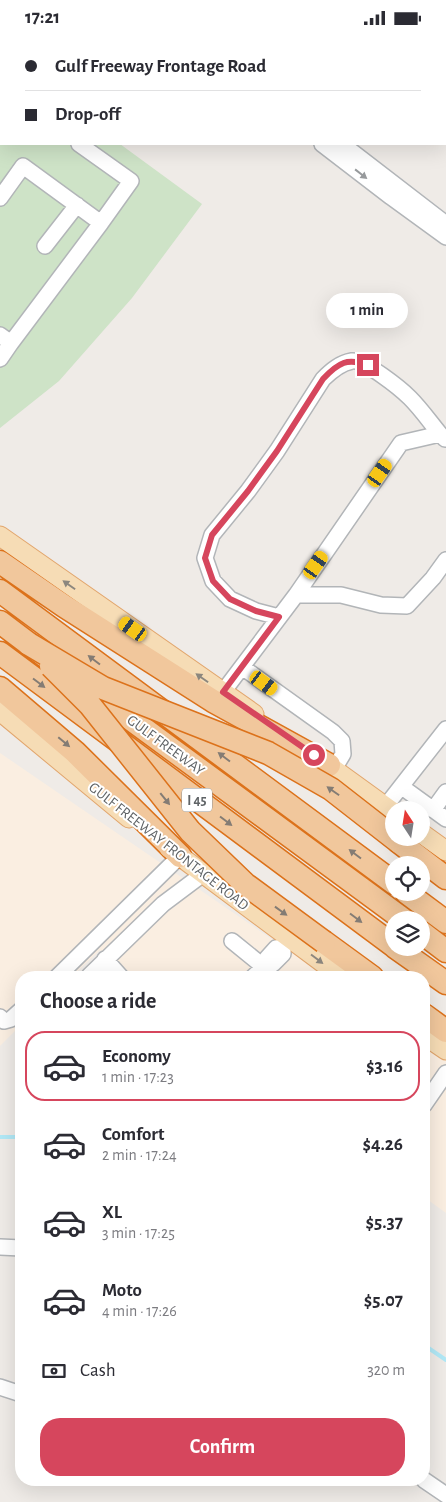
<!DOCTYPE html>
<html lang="en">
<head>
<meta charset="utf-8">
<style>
	:root { --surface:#fff; --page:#f7f7f7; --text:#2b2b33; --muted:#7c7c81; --line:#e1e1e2; --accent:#d6465d }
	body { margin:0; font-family:"Alegreya Sans",sans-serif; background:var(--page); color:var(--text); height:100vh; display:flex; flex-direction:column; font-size:19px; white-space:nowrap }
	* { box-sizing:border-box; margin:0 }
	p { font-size:16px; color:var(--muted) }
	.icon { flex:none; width:28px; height:28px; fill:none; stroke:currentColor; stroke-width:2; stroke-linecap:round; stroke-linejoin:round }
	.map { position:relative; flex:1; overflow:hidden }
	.side { position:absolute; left:15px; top:936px; width:415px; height:515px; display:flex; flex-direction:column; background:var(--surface); border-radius:20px; box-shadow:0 5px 20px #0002 }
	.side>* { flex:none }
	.banner { position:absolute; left:0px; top:0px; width:446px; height:110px; box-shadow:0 5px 20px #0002; display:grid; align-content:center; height:110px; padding:0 25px; background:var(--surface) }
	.needle { width:32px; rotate:348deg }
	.controls { position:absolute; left:385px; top:766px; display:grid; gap:10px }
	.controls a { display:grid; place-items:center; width:45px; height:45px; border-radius:50%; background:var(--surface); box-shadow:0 5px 20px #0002; font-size:25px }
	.end { position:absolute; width:22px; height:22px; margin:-11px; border:6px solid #d6465d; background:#fff; box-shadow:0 0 0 2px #fff }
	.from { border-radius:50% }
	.bubble { position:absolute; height:35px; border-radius:18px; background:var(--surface); box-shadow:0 5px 20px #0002; font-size:16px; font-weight:600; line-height:35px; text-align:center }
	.car { position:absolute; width:15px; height:30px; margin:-15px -8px; border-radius:6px; box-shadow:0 0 4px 1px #0007; background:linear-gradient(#f5c518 24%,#345 0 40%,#f5c518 0 76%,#345 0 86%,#f5c518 0) }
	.banner b { display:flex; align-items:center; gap:18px; height:48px; font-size:19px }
	.banner b+b { border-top:1px solid var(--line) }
	.banner i { width:12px; height:12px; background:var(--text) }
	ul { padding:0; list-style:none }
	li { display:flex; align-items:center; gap:15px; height:70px; margin:0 10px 8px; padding:0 15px; border:2px solid transparent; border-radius:20px }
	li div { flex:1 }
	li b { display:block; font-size:19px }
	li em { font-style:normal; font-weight:600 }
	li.current { border-color:var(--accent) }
	li>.icon { width:45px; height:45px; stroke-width:1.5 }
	h2 { padding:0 25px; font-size:22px; line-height:60px }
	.pay { display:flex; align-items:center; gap:12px; height:55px; padding:0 25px; font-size:19px }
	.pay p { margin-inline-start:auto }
	.cta { display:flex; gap:10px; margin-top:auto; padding:10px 25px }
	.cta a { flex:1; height:58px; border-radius:20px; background:var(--accent); color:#fff; font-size:20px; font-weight:600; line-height:58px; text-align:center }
	.status { display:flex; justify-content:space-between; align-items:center; height:35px; padding:0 25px; background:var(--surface); direction:ltr }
	.status svg { height:14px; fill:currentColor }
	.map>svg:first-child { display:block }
	.commercial { fill:#faeee1 }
	.green { fill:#cee3c7 }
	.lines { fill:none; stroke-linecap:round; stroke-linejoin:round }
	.stream { stroke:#b1e8f6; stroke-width:4 }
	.minor-casing { stroke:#b2b5b8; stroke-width:18 }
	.major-casing { stroke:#e2a66d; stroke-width:21 }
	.highway-casing { stroke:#dc721b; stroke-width:25 }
	.minor { stroke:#fff; stroke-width:15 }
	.major { stroke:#f6dcb5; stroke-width:19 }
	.highway { stroke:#f1c79c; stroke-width:22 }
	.highway-bridge-casing { stroke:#dc721b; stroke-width:25; stroke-linecap:butt }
	.highway-bridge { stroke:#f1c79c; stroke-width:22 }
	.oneway { fill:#979a9c }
	.oneway2 { fill:#8c877e }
	.oneway3 { fill:#847c74 }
	.route { stroke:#d6465d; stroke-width:6 }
	.labels { text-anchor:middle; stroke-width:4; stroke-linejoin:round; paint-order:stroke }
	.shield { fill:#fff; stroke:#8f9294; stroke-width:1 }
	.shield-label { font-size:14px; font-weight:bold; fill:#5f6366 }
	.street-label { font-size:15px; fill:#5f6366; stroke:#fff }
</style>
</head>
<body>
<div class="status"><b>17:21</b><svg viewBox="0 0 49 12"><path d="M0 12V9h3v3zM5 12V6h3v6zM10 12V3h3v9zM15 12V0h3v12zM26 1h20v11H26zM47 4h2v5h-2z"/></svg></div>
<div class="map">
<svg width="446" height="1467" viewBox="0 0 446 1467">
	<rect width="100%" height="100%" fill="#efebe7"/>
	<!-- commercial -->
	<path class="commercial" d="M 0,718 L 327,942 L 117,942 L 100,915 L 71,942 L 21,942 L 21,990 L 0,1011 Z
		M 424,1009 L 446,1024 L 446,1178 L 424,1162 Z"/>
	<!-- green -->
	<path class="green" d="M 0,20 L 1,21 L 1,109 L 120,109 L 202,169 L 132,263 L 59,346 L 0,393 Z"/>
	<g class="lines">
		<!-- stream -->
		<path class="stream" d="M 0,1102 L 21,1102
			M 424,1310 L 446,1325"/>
		<defs>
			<path id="minor" d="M 179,0 L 180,1
				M 202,0 L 203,1
				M 0,93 L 1,91
				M 79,109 L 131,146 L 101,188
				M 322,109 L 391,162 L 446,202
				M 342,109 L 446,189
				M 0,163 L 23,131 L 101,188 L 11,308
				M 45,211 L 77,170
				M 0,300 L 11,308 L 0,324
				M 296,560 L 341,560 L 381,570 L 407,571 L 433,543 L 446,525
				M 279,582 L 256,576 L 230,564 L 213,546 L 205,523 L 212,500 L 248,456 L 277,416 L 323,344 C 331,336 340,328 352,326 C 364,324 401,354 410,363 C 421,374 430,387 440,399
				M 242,632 L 333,697 L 342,706 L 343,719 L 334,734
				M 223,657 L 296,560 L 401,408 L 440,399 L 445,404
				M 402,752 L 446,784
				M 385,772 L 446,694
				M 433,775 L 446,757
				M 232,906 L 264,932
				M 283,912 L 283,919 L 273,929 L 267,929 L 267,923 L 276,913 L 283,912 L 290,904
				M 105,924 L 121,942
				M 89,941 L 163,869 L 203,839
				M 57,942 L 180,821
				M 253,942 L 267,929
				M 0,982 L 4,986 L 11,984 L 21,975
				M 424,1070 L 446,1038
				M 0,1212 L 21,1213
				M 0,1352 L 21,1359
				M 424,1445 L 446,1460"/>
			<path id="major" d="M 0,501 L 254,679
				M 0,676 L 129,783
				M 318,723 L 394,778
				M 421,798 L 446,816
				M 169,813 L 342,942
				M 424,1000 L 446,1015"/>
			<path id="highway" d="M 0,527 L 64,571 L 213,666 L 329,730
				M 0,556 L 394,848
				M 0,587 L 45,621
				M 0,618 L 394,911
				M 83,649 L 404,885
				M 0,653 L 75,717 L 180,821
				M 399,807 L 446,843
				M 407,858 L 446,887
				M 421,897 L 446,916
				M 324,907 L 372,942
				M 395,912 L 446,948
				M 424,980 L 446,996"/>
		</defs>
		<!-- minor casing -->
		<use href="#minor" class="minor-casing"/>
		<!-- major casing -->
		<use href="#major" class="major-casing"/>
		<!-- highway casing -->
		<use href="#highway" class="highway-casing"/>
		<!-- minor -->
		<use href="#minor" class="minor"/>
		<!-- major -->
		<use href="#major" class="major"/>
		<!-- highway -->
		<use href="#highway" class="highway"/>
		<defs>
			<path id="highway-bridge" d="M 29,609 L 103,653 L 268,718 L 331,754 L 399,807
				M 51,631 L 90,670 L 190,796 L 245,849 L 324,907"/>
		</defs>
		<!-- highway-bridge casing -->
		<use href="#highway-bridge" class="highway-bridge-casing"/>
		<!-- highway-bridge -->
		<use href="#highway-bridge" class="highway-bridge"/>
	</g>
	<!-- one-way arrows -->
	<defs><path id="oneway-solid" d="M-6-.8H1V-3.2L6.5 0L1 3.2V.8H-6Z" transform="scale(1.25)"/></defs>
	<use class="oneway" href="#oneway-solid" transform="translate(361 139) rotate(38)"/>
	<g class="oneway2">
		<use href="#oneway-solid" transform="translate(69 550) rotate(-145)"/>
		<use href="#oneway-solid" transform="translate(202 643) rotate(-145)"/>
		<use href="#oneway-solid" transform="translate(317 924) rotate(37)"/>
	</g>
	<g class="oneway3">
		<use href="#oneway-solid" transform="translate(94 625) rotate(-143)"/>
		<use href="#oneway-solid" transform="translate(39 648) rotate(37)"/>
		<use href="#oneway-solid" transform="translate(64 707) rotate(40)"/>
		<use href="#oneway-solid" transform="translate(224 722) rotate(-143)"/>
		<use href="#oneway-solid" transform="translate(333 756) rotate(-145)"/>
		<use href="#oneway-solid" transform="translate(165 764) rotate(51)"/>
		<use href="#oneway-solid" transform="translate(226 786) rotate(37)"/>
		<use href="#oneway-solid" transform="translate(355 819) rotate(-143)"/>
		<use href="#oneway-solid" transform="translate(281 876) rotate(36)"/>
		<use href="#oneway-solid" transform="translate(356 883) rotate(37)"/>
	</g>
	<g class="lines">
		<!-- route -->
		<path class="route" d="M 314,720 L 223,657 L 279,582 L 256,576 L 230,564 L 213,546 L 205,523 L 212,500 L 248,456 L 277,416 L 323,344 C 339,327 347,323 368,330"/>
	</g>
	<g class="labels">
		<!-- shield labels -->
		<rect class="shield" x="182" y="753.5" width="30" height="23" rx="4"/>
		<g class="shield-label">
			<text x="197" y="770">I 45</text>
		</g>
		<!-- street labels -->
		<g class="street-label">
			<text transform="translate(166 710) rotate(36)" y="5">GULF FREEWAY</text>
			<text transform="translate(169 811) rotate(38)" y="5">GULF FREEWAY FRONTAGE ROAD</text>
		</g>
	</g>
</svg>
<div class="controls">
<a><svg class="needle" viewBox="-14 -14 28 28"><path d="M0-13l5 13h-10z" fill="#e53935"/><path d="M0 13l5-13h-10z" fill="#7c7c81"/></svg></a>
<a><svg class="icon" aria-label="locate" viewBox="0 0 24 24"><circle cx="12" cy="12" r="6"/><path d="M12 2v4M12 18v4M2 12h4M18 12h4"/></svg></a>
<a><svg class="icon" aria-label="layers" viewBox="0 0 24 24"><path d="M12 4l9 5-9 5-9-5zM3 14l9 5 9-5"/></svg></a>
</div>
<i class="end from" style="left:314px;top:720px"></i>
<i class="end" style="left:368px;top:330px"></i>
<div class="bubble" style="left:326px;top:258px;width:82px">1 min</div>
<i class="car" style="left:380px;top:438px;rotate:35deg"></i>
<i class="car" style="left:316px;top:530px;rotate:35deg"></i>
<i class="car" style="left:133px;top:594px;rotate:305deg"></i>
<i class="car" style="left:264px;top:648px;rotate:126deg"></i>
<div class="banner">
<b><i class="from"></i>Gulf Freeway Frontage Road</b>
<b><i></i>Drop-off</b>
</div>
<section class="side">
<h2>Choose a ride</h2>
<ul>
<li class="current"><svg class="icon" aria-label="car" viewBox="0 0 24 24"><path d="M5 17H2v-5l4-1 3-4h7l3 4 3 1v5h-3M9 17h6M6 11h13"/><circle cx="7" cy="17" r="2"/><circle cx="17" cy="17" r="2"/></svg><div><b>Economy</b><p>1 min · 17:23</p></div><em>$3.16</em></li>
<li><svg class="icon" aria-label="car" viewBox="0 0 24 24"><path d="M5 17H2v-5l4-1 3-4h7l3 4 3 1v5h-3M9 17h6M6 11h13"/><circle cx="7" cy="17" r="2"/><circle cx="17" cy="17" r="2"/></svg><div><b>Comfort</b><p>2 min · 17:24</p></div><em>$4.26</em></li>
<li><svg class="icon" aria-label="car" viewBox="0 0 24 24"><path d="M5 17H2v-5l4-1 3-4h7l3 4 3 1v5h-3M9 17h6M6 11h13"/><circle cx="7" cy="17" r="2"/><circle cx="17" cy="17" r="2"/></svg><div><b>XL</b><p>3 min · 17:25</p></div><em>$5.37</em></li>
<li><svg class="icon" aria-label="car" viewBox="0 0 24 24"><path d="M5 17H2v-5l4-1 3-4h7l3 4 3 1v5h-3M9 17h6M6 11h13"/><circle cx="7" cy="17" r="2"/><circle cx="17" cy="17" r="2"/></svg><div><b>Moto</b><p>4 min · 17:26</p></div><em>$5.07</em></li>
</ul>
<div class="pay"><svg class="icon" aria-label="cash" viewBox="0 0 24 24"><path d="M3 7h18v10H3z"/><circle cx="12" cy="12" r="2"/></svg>Cash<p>320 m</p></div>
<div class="cta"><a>Confirm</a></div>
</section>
</div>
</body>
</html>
